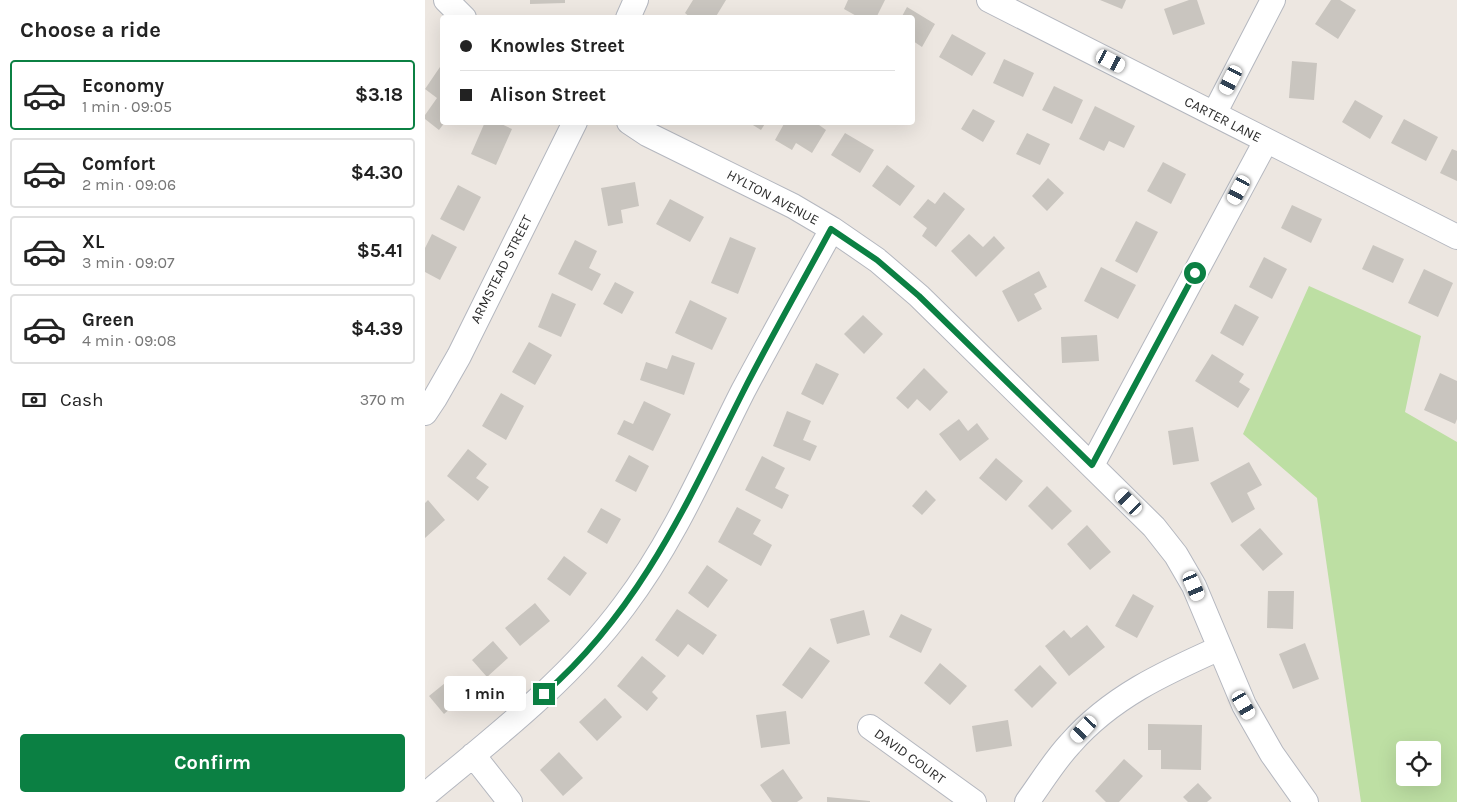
<!DOCTYPE html>
<html lang="en">
<head>
<meta charset="utf-8">
<style>
	:root { --surface:#fff; --page:#f2f2f2; --text:#222; --muted:#767676; --line:#e0e0e0; --accent:#0b8043 }
	body { margin:0; font-family:Karla,sans-serif; background:var(--page); color:var(--text); height:100vh; display:flex; flex-direction:column; font-size:19px; white-space:nowrap }
	* { box-sizing:border-box; margin:0 }
	p { font-size:16px; color:var(--muted) }
	.icon { flex:none; width:28px; height:28px; fill:none; stroke:currentColor; stroke-width:2; stroke-linecap:round; stroke-linejoin:round }
	.map { position:relative; flex:1; overflow:hidden }
	.details { display:flex; flex-direction:column; background:var(--surface); width:425px }
	.details>* { flex:none }
	.hud { position:absolute; left:15px; top:15px; width:475px; height:110px; border-radius:5px; box-shadow:0 5px 20px #0002; display:grid; align-content:center; height:110px; padding:0 20px; background:var(--surface) }
	.fabs { position:absolute; left:971px; top:741px; display:grid; gap:10px }
	.fabs a { display:grid; place-items:center; width:45px; height:45px; border-radius:5px; background:var(--surface); box-shadow:0 5px 20px #0002; font-size:25px }
	.end { position:absolute; width:22px; height:22px; margin:-11px; border:6px solid #0b8043; background:#fff; box-shadow:0 0 0 2px #fff }
	.from { border-radius:50% }
	.bubble { position:absolute; height:35px; border-radius:5px; background:var(--surface); box-shadow:0 5px 20px #0002; font-size:16px; font-weight:700; line-height:35px; text-align:center }
	.car { position:absolute; width:15px; height:30px; margin:-15px -8px; border-radius:6px; box-shadow:0 0 4px 1px #0007; background:linear-gradient(#fff 24%,#345 0 40%,#fff 0 76%,#345 0 86%,#fff 0) }
	.hud b { display:flex; align-items:center; gap:18px; height:48px; font-size:19px }
	.hud b+b { border-top:1px solid var(--line) }
	.hud i { width:12px; height:12px; background:var(--text) }
	ul { padding:0; list-style:none }
	li { display:flex; align-items:center; gap:15px; height:70px; margin:0 10px 8px; padding:0 10px; border:2px solid var(--line); border-radius:5px }
	li div { flex:1 }
	li b { display:block; font-size:19px }
	li em { font-style:normal; font-weight:700 }
	li.current { border-color:var(--accent) }
	li>.icon { width:45px; height:45px; stroke-width:1.5 }
	h2 { padding:0 20px; font-size:22px; line-height:60px }
	.pay { display:flex; align-items:center; gap:12px; height:55px; padding:0 20px; font-size:19px }
	.pay p { margin-inline-start:auto }
	.primary-button { display:flex; gap:10px; margin-top:auto; padding:10px 20px }
	.primary-button a { flex:1; height:58px; border-radius:5px; background:var(--accent); color:#fff; font-size:20px; font-weight:700; line-height:58px; text-align:center }
	main { display:flex; flex:1; min-height:0 }
	.map>svg:first-child { display:block }
	.green { fill:#bddfa3; fill-rule:evenodd }
	.building { fill:#c9c5bf }
	.lines { fill:none; stroke-linecap:round; stroke-linejoin:round }
	.minor-casing { stroke:#b4b7bf; stroke-width:26 }
	.minor { stroke:#fff; stroke-width:24 }
	.route { stroke:#0b8043; stroke-width:6 }
	.labels { text-anchor:middle; stroke-width:4; stroke-linejoin:round; paint-order:stroke }
	.street-label { font-size:14px; fill:#2d2d2d; stroke:#fff }
</style>
</head>
<body>
<main>
<section class="details">
<h2>Choose a ride</h2>
<ul>
<li class="current"><svg class="icon" aria-label="car" viewBox="0 0 24 24"><path d="M5 17H2v-5l4-1 3-4h7l3 4 3 1v5h-3M9 17h6M6 11h13"/><circle cx="7" cy="17" r="2"/><circle cx="17" cy="17" r="2"/></svg><div><b>Economy</b><p>1 min · 09:05</p></div><em>$3.18</em></li>
<li><svg class="icon" aria-label="car" viewBox="0 0 24 24"><path d="M5 17H2v-5l4-1 3-4h7l3 4 3 1v5h-3M9 17h6M6 11h13"/><circle cx="7" cy="17" r="2"/><circle cx="17" cy="17" r="2"/></svg><div><b>Comfort</b><p>2 min · 09:06</p></div><em>$4.30</em></li>
<li><svg class="icon" aria-label="car" viewBox="0 0 24 24"><path d="M5 17H2v-5l4-1 3-4h7l3 4 3 1v5h-3M9 17h6M6 11h13"/><circle cx="7" cy="17" r="2"/><circle cx="17" cy="17" r="2"/></svg><div><b>XL</b><p>3 min · 09:07</p></div><em>$5.41</em></li>
<li><svg class="icon" aria-label="car" viewBox="0 0 24 24"><path d="M5 17H2v-5l4-1 3-4h7l3 4 3 1v5h-3M9 17h6M6 11h13"/><circle cx="7" cy="17" r="2"/><circle cx="17" cy="17" r="2"/></svg><div><b>Green</b><p>4 min · 09:08</p></div><em>$4.39</em></li>
</ul>
<div class="pay"><svg class="icon" aria-label="cash" viewBox="0 0 24 24"><path d="M3 7h18v10H3z"/><circle cx="12" cy="12" r="2"/></svg>Cash<p>370 m</p></div>
<div class="primary-button"><a>Confirm</a></div>
</section>
<div class="map">
<svg width="1032" height="802" viewBox="0 0 1032 802">
	<rect width="100%" height="100%" fill="#ede7e1"/>
	<!-- green -->
	<path class="green" d="M 884,286 L 996,336 L 980,412 L 1032,442 L 1032,802 L 936,802 L 892,498 L 818,434 ZM 980,750 L 1008,750 L 1008,778 L 980,778 Z"/>
	<!-- building -->
	<path class="building" d="M 105,0 L 140,0 L 140,3 L 105,4 Z
		M 268,0 L 301,0 L 290,18 L 266,18 L 260,13 Z
		M 423,0 L 460,0 L 451,18 L 435,18 L 419,9 Z
		M 675,0 L 701,0 L 697,9 Z
		M 764,0 L 772,0 L 780,24 L 748,35 L 739,9 Z
		M 906,0 L 915,0 L 931,10 L 913,39 L 890,24 Z
		M 482,7 L 510,24 L 497,47 L 488,41 L 488,18 L 476,18 Z
		M 527,34 L 561,53 L 547,76 L 514,57 Z
		M 579,59 L 609,73 L 598,97 L 568,83 Z
		M 867,61 L 892,63 L 889,100 L 864,98 Z
		M 15,67 L 18,69 L 18,122 L 20,122 L 14,130 L 0,119 L 0,115 L 12,98 L 0,89 Z
		M 629,86 L 658,100 L 647,124 L 617,110 Z
		M 930,100 L 958,116 L 945,139 L 917,122 Z
		M 670,106 L 710,126 L 699,148 L 684,141 L 679,151 L 654,139 Z
		M 548,109 L 570,121 L 558,142 L 536,129 Z
		M 979,119 L 1013,137 L 1001,161 L 966,143 Z
		M 60,122 L 72,122 L 87,129 L 71,165 L 46,154 Z
		M 323,122 L 341,122 L 336,130 Z
		M 360,122 L 390,122 L 401,130 L 387,153 L 371,143 L 367,150 L 350,140 Z
		M 420,133 L 449,150 L 435,173 L 406,155 Z
		M 602,133 L 625,144 L 615,165 L 591,154 Z
		M 1027,149 L 1032,151 L 1032,181 L 1015,173 Z
		M 738,162 L 761,174 L 746,204 L 722,191 Z
		M 462,165 L 490,186 L 475,206 L 447,186 Z
		M 623,178 L 639,193 L 622,211 L 607,196 Z
		M 210,182 L 214,206 L 196,210 L 198,223 L 183,226 L 176,188 Z
		M 33,185 L 56,197 L 39,231 L 15,219 Z
		M 519,192 L 540,209 L 511,247 L 497,236 L 502,228 L 488,217 L 503,199 L 510,204 Z
		M 245,199 L 279,217 L 265,242 L 231,224 Z
		M 867,205 L 897,219 L 886,243 L 856,228 Z
		M 711,221 L 733,232 L 712,273 L 690,261 Z
		M 7,234 L 32,247 L 15,280 L 0,272 L 0,248 Z
		M 544,234 L 558,247 L 569,236 L 580,248 L 551,277 L 526,251 Z
		M 305,237 L 331,248 L 313,294 L 286,283 Z
		M 150,240 L 172,251 L 164,268 L 176,274 L 167,291 L 133,274 Z
		M 948,245 L 979,259 L 968,283 L 937,269 Z
		M 839,257 L 862,269 L 847,299 L 824,287 Z
		M 676,267 L 711,285 L 693,319 L 659,301 Z
		M 999,269 L 1028,283 L 1013,317 L 983,303 Z
		M 614,271 L 622,287 L 609,294 L 617,309 L 593,322 L 577,291 Z
		M 190,282 L 209,292 L 197,314 L 178,304 Z
		M 127,293 L 151,304 L 136,337 L 113,327 Z
		M 265,300 L 302,318 L 287,350 L 250,333 Z
		M 810,304 L 834,317 L 818,346 L 795,333 Z
		M 438,315 L 458,334 L 439,354 L 419,334 Z
		M 672,335 L 674,361 L 637,363 L 636,337 Z
		M 104,342 L 127,355 L 110,385 L 87,372 Z
		M 787,354 L 819,374 L 814,382 L 825,389 L 813,408 L 770,381 Z
		M 247,355 L 270,363 L 259,395 L 215,380 L 221,362 L 242,369 Z
		M 391,363 L 414,374 L 398,405 L 376,394 Z
		M 499,368 L 523,392 L 505,411 L 492,399 L 483,409 L 471,398 Z
		M 1015,373 L 1032,381 L 1032,419 L 1030,424 L 999,410 Z
		M 76,393 L 99,406 L 81,440 L 57,426 Z
		M 219,401 L 246,414 L 228,451 L 192,434 L 199,420 L 208,424 Z
		M 362,411 L 386,421 L 378,440 L 392,446 L 385,461 L 348,446 Z
		M 534,419 L 543,431 L 552,423 L 564,439 L 535,461 L 514,434 Z
		M 768,427 L 774,461 L 748,465 L 743,431 Z
		M 43,449 L 62,464 L 51,478 L 64,487 L 53,501 L 22,476 Z
		M 204,455 L 224,466 L 211,492 L 190,481 Z
		M 337,456 L 360,468 L 350,488 L 364,495 L 357,509 L 320,490 Z
		M 571,458 L 598,481 L 581,501 L 554,478 Z
		M 824,462 L 837,485 L 822,493 L 830,509 L 807,523 L 785,483 Z
		M 622,486 L 647,511 L 627,530 L 603,506 Z
		M 501,490 L 511,500 L 497,515 L 487,506 Z
		M 3,500 L 20,520 L 0,538 L 0,503 Z
		M 312,507 L 336,520 L 328,534 L 347,545 L 336,566 L 293,542 Z
		M 176,508 L 196,519 L 182,544 L 162,532 Z
		M 662,525 L 686,552 L 665,570 L 642,544 Z
		M 835,528 L 858,554 L 838,571 L 815,545 Z
		M 139,556 L 162,573 L 145,596 L 122,579 Z
		M 282,565 L 303,580 L 283,608 L 263,593 Z
		M 843,591 L 869,591 L 868,629 L 842,628 Z
		M 708,594 L 729,606 L 712,638 L 690,626 Z
		M 110,603 L 125,621 L 95,646 L 80,628 Z
		M 252,609 L 292,635 L 278,655 L 263,644 L 253,657 L 230,640 Z
		M 439,610 L 445,635 L 412,644 L 405,619 Z
		M 476,614 L 507,629 L 496,653 L 464,637 Z
		M 662,625 L 680,647 L 644,676 L 620,646 L 639,630 L 646,638 Z
		M 68,641 L 83,658 L 62,677 L 47,660 Z
		M 880,643 L 894,679 L 868,689 L 854,654 Z
		M 385,647 L 405,661 L 377,699 L 357,685 Z
		M 217,656 L 241,676 L 227,692 L 233,698 L 222,711 L 192,686 Z
		M 515,663 L 542,686 L 525,705 L 499,683 Z
		M 615,665 L 632,683 L 607,708 L 589,690 Z
		M 25,679 L 40,696 L 19,714 L 4,696 Z
		M 180,698 L 197,717 L 172,741 L 154,722 Z
		M 361,711 L 365,744 L 336,748 L 331,715 Z
		M 583,720 L 587,746 L 551,752 L 547,726 Z
		M 723,724 L 777,725 L 776,770 L 736,769 L 736,750 L 723,750 Z
		M 134,752 L 158,778 L 138,796 L 115,770 Z
		M 699,759 L 718,776 L 694,802 L 681,802 L 670,791 Z
		M 358,769 L 378,798 L 372,802 L 347,802 L 335,785 Z
		M 773,783 L 787,798 L 782,802 L 763,802 L 758,797 Z
		M 402,797 L 445,801 L 445,802 L 402,802 Z"/>
	<g class="lines">
		<defs>
			<path id="minor" d="M 21,0 L 39,18
				M 564,0 L 1032,237
				M 203,18 L 211,0
				M 789,114 L 848,0
				M 204,122 L 222,134 L 368,206 L 407,229 L 452,260 L 494,296 L 729,527 L 751,555 L 769,586 L 819,705 L 847,754 L 881,802
				M 0,413 L 10,398 L 34,356 L 150,122
				M 667,465 L 841,141
				M 445,727 L 549,802
				M 48,755 L 85,802
				M 0,795 C 70,737 144,680 199,606 C 249,540 281,464 318,391 C 347,337 377,283 407,229
				M 602,802 C 616,783 629,761 645,744 C 686,697 739,673 795,648"/>
		</defs>
		<!-- minor casing -->
		<use href="#minor" class="minor-casing"/>
		<!-- minor -->
		<use href="#minor" class="minor"/>
	</g>
	<g class="lines">
		<!-- route -->
		<path class="route" d="M 119,694 C 215,610 262,503 318,392 C 346,337 377,283 406,229 L 452,260 L 494,296 L 667,465 L 770,273"/>
	</g>
	<g class="labels">
		<!-- street labels -->
		<g class="street-label">
			<text transform="translate(798 119) rotate(27)" y="5">CARTER LANE</text>
			<text transform="translate(348 197) rotate(28)" y="5">HYLTON AVENUE</text>
			<text transform="translate(76 269) rotate(-63)" y="5">ARMSTEAD STREET</text>
			<text transform="translate(485 756) rotate(36)" y="5">DAVID COURT</text>
		</g>
	</g>
</svg>
<div class="fabs">
<a><svg class="icon" aria-label="locate" viewBox="0 0 24 24"><circle cx="12" cy="12" r="6"/><path d="M12 2v4M12 18v4M2 12h4M18 12h4"/></svg></a>
</div>
<i class="end from" style="left:770px;top:273px"></i>
<i class="end" style="left:119px;top:694px"></i>
<div class="bubble" style="left:19px;top:676px;width:82px">1 min</div>
<i class="car" style="left:686px;top:61px;rotate:117deg"></i>
<i class="car" style="left:806px;top:80px;rotate:207deg"></i>
<i class="car" style="left:814px;top:190px;rotate:208deg"></i>
<i class="car" style="left:704px;top:502px;rotate:315deg"></i>
<i class="car" style="left:769px;top:586px;rotate:157deg"></i>
<i class="car" style="left:819px;top:705px;rotate:150deg"></i>
<i class="car" style="left:659px;top:729px;rotate:223deg"></i>
<div class="hud">
<b><i class="from"></i>Knowles Street</b>
<b><i></i>Alison Street</b>
</div>
</div>
</main>
</body>
</html>
